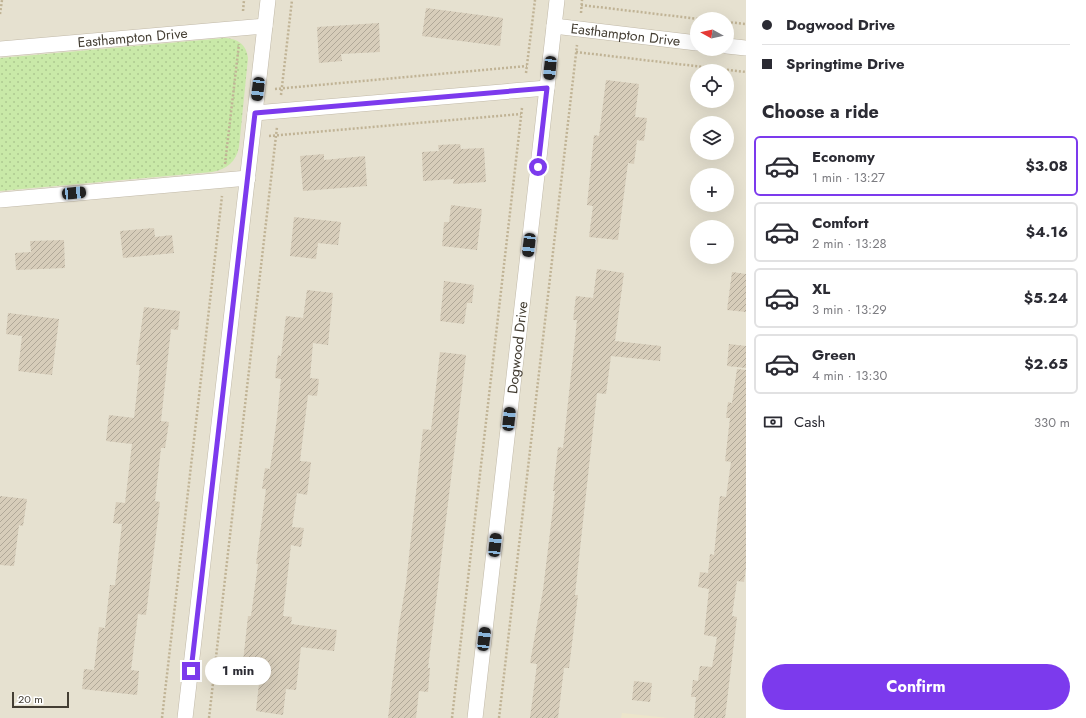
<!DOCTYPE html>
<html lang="en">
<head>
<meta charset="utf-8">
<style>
	:root { --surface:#fff; --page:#f7f7f7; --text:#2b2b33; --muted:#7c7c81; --line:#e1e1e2; --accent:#7c3aed }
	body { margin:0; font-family:Jost,sans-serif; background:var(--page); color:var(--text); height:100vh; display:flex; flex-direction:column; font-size:15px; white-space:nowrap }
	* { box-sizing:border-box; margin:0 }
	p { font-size:13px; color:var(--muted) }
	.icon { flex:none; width:22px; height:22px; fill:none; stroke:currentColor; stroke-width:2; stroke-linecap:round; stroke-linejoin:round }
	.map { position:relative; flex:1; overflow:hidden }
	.side { display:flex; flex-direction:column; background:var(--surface); width:340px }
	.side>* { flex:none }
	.guide { display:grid; align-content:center; height:88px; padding:0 16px; background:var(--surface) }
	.needle { width:26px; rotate:278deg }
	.buttons { position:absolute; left:690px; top:12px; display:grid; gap:8px }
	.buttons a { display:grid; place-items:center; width:44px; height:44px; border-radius:50%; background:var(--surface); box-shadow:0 4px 16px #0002; font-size:20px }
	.scale { position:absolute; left:12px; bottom:10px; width:57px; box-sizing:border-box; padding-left:4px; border:2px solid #443e33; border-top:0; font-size:11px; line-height:14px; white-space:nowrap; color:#443e33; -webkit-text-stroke:3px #fff; paint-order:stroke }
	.end { position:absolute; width:18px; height:18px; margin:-9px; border:5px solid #7c3aed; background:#fff; box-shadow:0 0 0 2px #fff }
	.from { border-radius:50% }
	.bubble { position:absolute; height:28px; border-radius:14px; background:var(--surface); box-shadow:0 4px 16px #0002; font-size:13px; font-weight:700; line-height:28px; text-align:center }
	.car { position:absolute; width:12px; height:24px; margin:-12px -6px; border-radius:5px; box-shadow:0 0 3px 1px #0007; background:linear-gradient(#222 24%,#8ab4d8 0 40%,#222 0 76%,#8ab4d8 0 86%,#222 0) }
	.guide b { display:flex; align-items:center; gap:14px; height:38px; font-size:15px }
	.guide b+b { border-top:1px solid var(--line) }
	.guide i { width:10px; height:10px; background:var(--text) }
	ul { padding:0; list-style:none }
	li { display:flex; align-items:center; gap:12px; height:60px; margin:0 8px 6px; padding:0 8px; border:2px solid var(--line); border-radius:6px }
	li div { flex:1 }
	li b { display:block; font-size:15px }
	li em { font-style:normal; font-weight:700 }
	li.selected { border-color:var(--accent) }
	li>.icon { width:36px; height:36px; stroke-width:1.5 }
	h2 { padding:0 16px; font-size:18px; line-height:48px }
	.pay { display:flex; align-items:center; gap:10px; height:44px; padding:0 16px; font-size:15px }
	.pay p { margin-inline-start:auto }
	.primary-button { display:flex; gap:8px; margin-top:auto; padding:8px 16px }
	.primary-button a { flex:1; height:46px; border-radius:24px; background:var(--accent); color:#fff; font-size:16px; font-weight:700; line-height:46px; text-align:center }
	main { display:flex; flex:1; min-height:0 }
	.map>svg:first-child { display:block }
	.residential { fill:#e6e1d0; fill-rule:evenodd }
	.education { fill:#ece5cb }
	.grass { fill:url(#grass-dots) }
	.building { fill:url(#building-hatch) }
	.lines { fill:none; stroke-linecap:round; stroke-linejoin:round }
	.minor-casing { stroke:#c1b9a8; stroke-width:16 }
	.path { stroke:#c0b395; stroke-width:2.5; stroke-dasharray:2 2; stroke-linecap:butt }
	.minor { stroke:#fff; stroke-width:15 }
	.route { stroke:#7c3aed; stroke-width:5 }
	.labels { text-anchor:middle; stroke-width:3; stroke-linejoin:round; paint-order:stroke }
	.street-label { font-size:14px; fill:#443e33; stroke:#fff }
</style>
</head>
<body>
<main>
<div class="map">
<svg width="746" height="718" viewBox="0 0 746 718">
	<defs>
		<pattern id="grass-dots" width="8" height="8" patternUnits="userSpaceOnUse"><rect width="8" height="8" fill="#c9e9a8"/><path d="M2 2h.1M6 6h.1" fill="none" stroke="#aec991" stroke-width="1.8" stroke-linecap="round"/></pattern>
		<pattern id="building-hatch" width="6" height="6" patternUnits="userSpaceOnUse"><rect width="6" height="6" fill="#d7cdba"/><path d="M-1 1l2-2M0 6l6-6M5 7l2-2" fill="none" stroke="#b0a898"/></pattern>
	</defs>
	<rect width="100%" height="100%" fill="#f2eee2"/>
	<!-- residential -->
	<path class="residential" d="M 0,0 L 746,0 L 746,718 L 0,718 ZM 697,19 L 727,19 L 727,49 L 697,49 ZM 697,71 L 727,71 L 727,101 L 697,101 ZM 697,123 L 727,123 L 727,153 L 697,153 ZM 697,175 L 727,175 L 727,205 L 697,205 ZM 697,227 L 727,227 L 727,257 L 697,257 Z"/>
	<!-- education -->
	<path class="education" d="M 622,713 L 669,718 L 621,718 Z"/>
	<!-- grass -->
	<path class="grass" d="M 225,38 C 238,39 246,44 248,58 L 239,147 C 236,162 227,169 212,172 L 0,191 L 0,58 Z"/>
	<!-- building -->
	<path class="building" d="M 426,8 L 503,18 L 500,46 L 422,36 Z
		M 379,23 L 380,52 L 341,54 L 342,61 L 319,63 L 317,27 Z
		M 606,80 L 639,84 L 635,117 L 647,118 L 644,141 L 637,140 L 634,164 L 628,163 L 618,240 L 589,237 L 593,206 L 587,205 L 594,135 L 599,136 Z
		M 460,144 L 461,149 L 484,148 L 486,182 L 453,184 L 454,179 L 423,181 L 422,152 L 439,151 L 438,145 Z
		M 324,154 L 324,160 L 365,156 L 367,186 L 303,191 L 300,156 Z
		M 451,205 L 482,209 L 477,250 L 442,246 L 444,222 L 449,222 Z
		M 294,217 L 341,222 L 338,245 L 318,243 L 316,259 L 290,256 Z
		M 154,228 L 155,237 L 172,235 L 174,253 L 123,258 L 120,231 Z
		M 64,240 L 65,268 L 16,270 L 15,253 L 31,252 L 30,241 Z
		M 597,269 L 624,273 L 615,341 L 661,346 L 660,361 L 611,356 L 606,394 L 597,393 L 575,595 L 578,595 L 569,668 L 564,668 L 558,718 L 530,718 L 537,664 L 530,663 L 543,590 L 555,491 L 553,491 L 558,447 L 563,448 L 577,320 L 573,320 L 576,296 L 593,298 Z
		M 732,272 L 746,274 L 746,312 L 727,310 Z
		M 444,281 L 474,285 L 472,303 L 467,303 L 464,324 L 440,321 Z
		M 307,290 L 333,293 L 328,345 L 313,343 L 310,378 L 319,379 L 317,396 L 308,395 L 300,461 L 311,462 L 307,495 L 297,493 L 292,527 L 304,528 L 301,547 L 291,545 L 283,616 L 292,617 L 291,624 L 337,630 L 334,651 L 301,647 L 296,690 L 286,689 L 283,715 L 256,711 L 259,683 L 241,680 L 248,616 L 251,616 L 258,564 L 256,564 L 266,489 L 262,489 L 265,468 L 270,469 L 277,418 L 281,379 L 275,378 L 278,355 L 281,356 L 286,316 L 303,318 Z
		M 144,307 L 180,311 L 178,330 L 171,329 L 161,421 L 169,422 L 165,448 L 161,448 L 155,501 L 160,502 L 146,615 L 138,614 L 131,670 L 139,671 L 137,695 L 82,689 L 84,669 L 94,670 L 99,627 L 105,628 L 110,585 L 115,585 L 122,524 L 113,523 L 116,502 L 125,503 L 132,444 L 106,441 L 109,415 L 134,418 L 140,365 L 136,365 Z
		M 8,313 L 59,319 L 52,375 L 18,371 L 22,336 L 6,334 Z
		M 729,344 L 746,346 L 746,368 L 727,366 Z
		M 440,352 L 466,355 L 428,668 L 430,668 L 428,692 L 419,691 L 416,718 L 388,718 L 399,625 L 406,583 L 423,429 L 431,430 Z
		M 737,369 L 746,370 L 746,568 L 744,582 L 737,581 L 732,616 L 737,617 L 725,718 L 694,718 L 696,697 L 691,697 L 693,680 L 698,681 L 700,666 L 712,667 L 717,637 L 704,635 L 709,589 L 698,587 L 700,572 L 708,573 L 710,554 L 714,555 L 720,496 L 726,497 L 731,462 L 725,461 L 730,418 L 726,418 L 728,402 L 732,403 Z
		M 0,496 L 27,499 L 23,526 L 19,525 L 14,566 L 0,565 Z
		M 634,681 L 652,683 L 650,702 L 632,700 Z"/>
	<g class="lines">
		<defs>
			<g id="minor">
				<path id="s1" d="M 554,26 L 697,43"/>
				<path d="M 727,46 L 746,48"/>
				<path id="s2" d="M 0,49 L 265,26"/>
				<path d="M 255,113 L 547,88"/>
				<path d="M 0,200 L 248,178"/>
				<path d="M 185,718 L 268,0"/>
				<path id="s3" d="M 475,718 L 557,0"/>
			</g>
		</defs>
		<!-- minor casing -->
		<use href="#minor" class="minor-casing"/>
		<!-- path -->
		<path class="path" d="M 581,5 L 699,19
			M 243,11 L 244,0
			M 581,13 L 582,0
			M 0,14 L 2,0
			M 727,22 L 746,24
			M 576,52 L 746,72
			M 526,73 L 535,0
			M 275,89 L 527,66
			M 281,95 L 292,0
			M 269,136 L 521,114
			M 225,164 L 239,44
			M 162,718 L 222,196
			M 209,718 L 277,127
			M 452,718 L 522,108
			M 499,718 L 577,45"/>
		<!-- minor -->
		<use href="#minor" class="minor"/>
	</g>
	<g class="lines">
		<!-- route -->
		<path class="route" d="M 191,671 L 255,113 L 547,88 L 538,167"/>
	</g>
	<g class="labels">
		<!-- street labels -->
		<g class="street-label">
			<text dy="5" stroke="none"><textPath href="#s1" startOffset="72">Easthampton Drive</textPath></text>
			<text dy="5" stroke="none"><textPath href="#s2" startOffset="133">Easthampton Drive</textPath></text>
			<text dy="5" stroke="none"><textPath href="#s3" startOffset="373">Dogwood Drive</textPath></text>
		</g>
	</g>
</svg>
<div class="buttons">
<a><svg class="needle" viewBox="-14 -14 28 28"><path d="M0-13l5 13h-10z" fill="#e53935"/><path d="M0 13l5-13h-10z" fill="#7c7c81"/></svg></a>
<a><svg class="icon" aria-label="locate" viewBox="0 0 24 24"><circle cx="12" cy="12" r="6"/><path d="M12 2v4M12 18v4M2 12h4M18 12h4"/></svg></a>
<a><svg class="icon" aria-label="layers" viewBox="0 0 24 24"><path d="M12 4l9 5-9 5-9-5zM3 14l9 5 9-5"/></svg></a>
<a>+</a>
<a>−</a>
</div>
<div class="scale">20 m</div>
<i class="end from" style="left:538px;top:167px"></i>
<i class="end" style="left:191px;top:671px"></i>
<div class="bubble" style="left:205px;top:657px;width:66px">1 min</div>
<i class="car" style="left:550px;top:68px;rotate:186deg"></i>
<i class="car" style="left:258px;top:89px;rotate:187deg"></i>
<i class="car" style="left:74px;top:193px;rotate:85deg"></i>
<i class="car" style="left:529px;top:245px;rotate:187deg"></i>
<i class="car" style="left:509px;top:419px;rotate:6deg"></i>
<i class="car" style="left:495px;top:545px;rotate:6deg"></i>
<i class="car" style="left:484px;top:639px;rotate:7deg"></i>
</div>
<section class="side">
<div class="guide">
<b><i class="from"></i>Dogwood Drive</b>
<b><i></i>Springtime Drive</b>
</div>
<h2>Choose a ride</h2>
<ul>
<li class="selected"><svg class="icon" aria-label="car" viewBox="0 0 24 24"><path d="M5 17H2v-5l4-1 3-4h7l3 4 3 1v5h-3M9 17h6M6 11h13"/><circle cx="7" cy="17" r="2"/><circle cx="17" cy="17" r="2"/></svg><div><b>Economy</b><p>1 min · 13:27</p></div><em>$3.08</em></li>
<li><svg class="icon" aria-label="car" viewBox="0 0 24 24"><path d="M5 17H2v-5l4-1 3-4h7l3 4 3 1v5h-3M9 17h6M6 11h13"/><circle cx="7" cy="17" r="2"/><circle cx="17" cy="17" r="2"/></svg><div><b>Comfort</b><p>2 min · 13:28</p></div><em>$4.16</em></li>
<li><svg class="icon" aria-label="car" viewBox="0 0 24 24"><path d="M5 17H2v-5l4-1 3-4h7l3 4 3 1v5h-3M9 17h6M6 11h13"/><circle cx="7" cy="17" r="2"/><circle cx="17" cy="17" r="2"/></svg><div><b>XL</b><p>3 min · 13:29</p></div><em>$5.24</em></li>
<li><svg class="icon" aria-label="car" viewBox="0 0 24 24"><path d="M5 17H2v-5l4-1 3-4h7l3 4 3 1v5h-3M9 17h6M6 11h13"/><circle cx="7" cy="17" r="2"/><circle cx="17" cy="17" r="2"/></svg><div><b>Green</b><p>4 min · 13:30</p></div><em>$2.65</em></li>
</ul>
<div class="pay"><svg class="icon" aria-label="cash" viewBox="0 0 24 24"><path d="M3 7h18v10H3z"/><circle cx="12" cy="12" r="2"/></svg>Cash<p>330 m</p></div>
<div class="primary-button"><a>Confirm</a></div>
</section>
</main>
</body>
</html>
